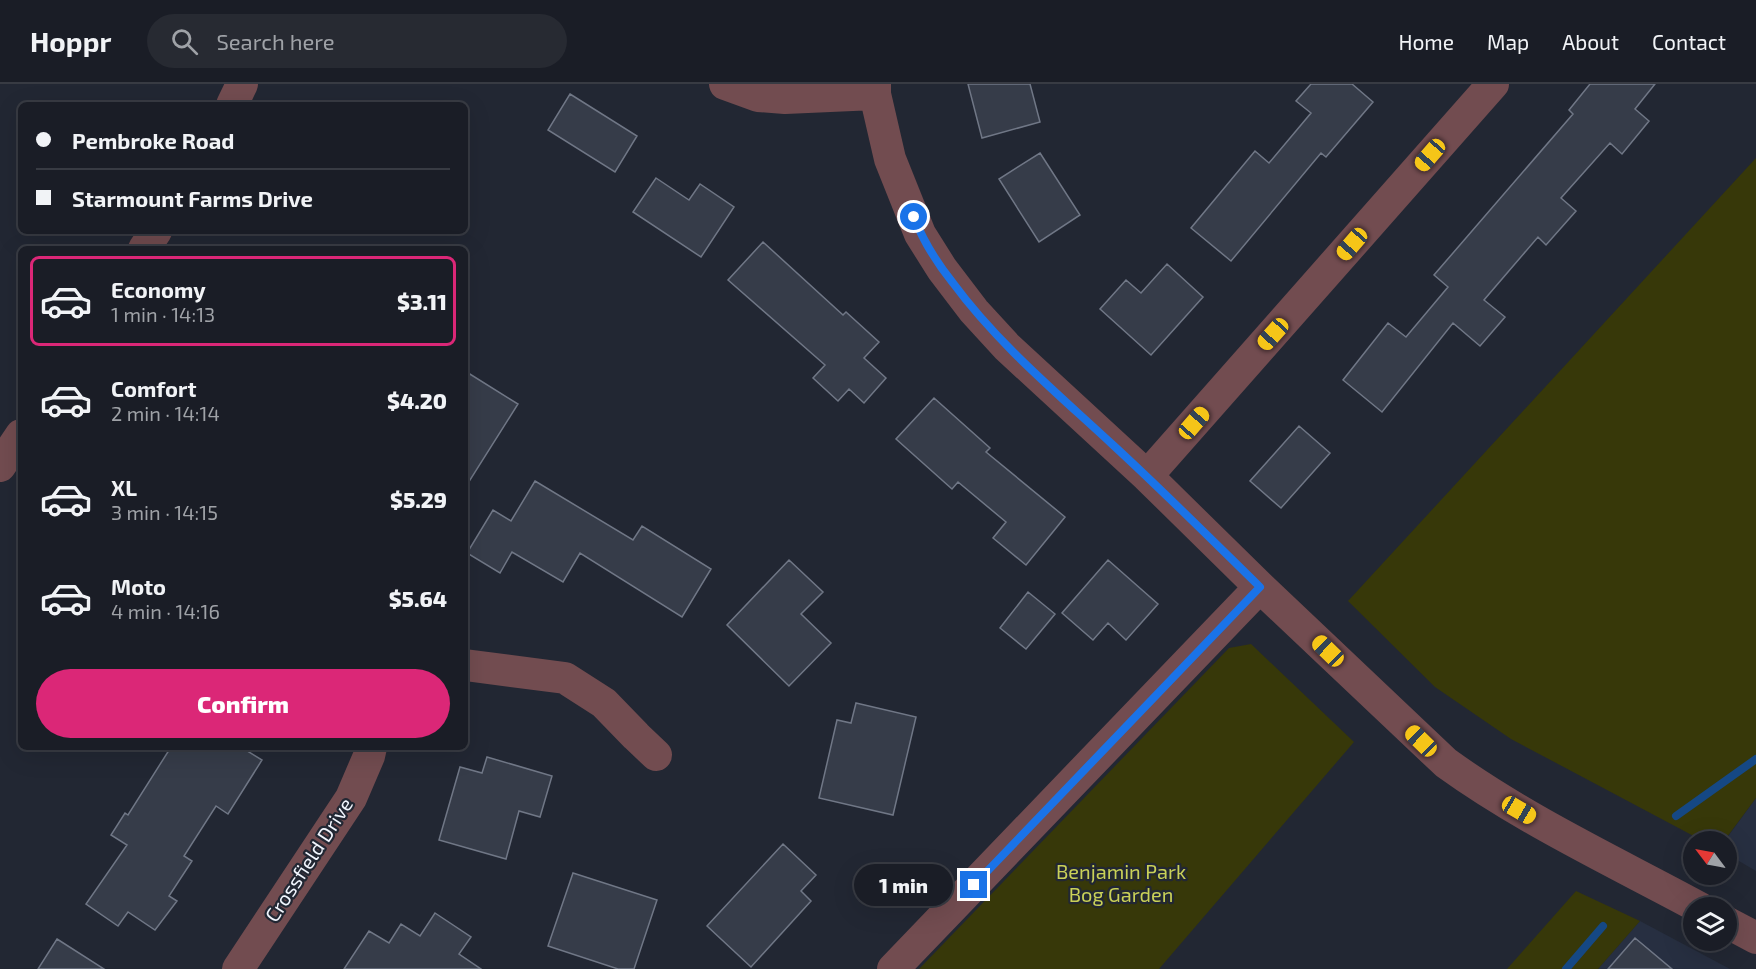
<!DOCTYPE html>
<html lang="en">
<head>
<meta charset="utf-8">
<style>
	:root { --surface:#1a1d26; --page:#272a32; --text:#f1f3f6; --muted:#9fa2a7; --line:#383b43; --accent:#db2777 }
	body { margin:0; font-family:"Exo 2",sans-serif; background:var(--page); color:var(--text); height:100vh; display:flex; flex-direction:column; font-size:22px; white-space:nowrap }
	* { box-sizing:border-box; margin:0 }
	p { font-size:20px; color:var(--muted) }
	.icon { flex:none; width:33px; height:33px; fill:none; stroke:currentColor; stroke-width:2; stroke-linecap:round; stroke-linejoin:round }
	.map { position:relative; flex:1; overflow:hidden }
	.panel { position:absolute; left:18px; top:162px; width:450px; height:504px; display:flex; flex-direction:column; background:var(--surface); border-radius:9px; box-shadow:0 6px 24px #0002,0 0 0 2px var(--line) }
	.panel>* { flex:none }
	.hud { position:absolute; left:18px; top:18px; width:450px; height:132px; border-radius:9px; box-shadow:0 6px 24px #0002,0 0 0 2px var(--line); display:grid; align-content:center; height:132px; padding:0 18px; background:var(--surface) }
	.needle { width:39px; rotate:302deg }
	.fabs { position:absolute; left:1683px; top:747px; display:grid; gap:12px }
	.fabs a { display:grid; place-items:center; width:54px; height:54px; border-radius:50%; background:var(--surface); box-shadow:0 6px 24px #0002,0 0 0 2px var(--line); font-size:30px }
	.end { position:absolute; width:27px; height:27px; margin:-14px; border:8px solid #1a73e8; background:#fff; box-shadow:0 0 0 3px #fff }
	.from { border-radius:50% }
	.bubble { position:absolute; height:42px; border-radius:21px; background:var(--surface); box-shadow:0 6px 24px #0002,0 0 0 2px var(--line); font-size:20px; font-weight:800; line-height:42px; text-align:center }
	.car { position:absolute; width:18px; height:36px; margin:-18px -9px; border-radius:8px; box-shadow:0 0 4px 2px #0007; background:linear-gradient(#f5c518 24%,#345 0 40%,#f5c518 0 76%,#345 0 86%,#f5c518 0) }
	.hud b { display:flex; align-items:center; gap:21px; height:57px; font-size:22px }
	.hud b+b { border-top:2px solid var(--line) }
	.hud i { width:15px; height:15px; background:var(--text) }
	ul { padding:10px 0 0; list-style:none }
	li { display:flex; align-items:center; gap:18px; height:90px; margin:0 12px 9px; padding:0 6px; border:3px solid transparent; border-radius:9px }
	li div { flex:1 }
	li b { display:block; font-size:22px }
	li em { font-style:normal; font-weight:800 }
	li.selected { border-color:var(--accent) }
	li>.icon { width:54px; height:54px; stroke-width:1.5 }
	.cta { display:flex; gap:12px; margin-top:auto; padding:12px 18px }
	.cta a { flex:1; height:69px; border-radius:36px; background:var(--accent); color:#fff; font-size:24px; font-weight:800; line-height:69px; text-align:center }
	header { display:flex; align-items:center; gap:36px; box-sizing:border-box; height:84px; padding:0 30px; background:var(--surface); border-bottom:2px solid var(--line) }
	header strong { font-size:28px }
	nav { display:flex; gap:33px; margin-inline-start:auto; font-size:21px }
	.search { width:420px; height:54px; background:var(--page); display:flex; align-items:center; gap:15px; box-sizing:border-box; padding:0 21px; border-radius:33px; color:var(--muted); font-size:22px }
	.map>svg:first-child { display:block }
	.built { fill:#272f41 }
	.green { fill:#373809 }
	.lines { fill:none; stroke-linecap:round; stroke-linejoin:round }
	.stream { stroke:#154884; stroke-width:8 }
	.building { fill:#363c49; stroke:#707786; stroke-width:1.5 }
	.street { stroke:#724c50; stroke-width:32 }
	.route { stroke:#1a73e8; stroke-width:8 }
	.labels { text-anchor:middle; stroke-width:4.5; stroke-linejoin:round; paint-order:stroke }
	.street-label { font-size:20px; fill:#f1f5fd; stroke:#222733 }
	.park-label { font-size:20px; fill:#cad158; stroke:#222733 }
</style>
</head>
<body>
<header>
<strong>Hoppr</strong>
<div class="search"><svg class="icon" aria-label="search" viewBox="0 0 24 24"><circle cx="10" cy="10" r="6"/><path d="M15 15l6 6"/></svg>Search here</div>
<nav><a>Home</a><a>Map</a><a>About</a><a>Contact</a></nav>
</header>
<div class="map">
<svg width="1756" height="885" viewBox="0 0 1756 885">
	<rect width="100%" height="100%" fill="#222733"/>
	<!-- built -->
	<path class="built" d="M 1756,714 L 1756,787 L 1727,770 L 1726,758 L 1724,758 Z
		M 1640,837 L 1730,885 L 1598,885 Z"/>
	<!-- green -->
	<path class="green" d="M 1756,74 L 1756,714 L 1724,757 L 1703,757 L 1511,655 L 1435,603 L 1348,517 Z
		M 1251,560 L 1354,658 L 1159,885 L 919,885 L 1229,564 Z
		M 1576,807 L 1640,837 L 1598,885 L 1507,885 Z"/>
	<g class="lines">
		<!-- stream -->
		<path class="stream" d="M 1676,732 L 1756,675
			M 1566,885 L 1603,842"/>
	</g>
	<!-- building -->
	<path class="building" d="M 968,0 L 1030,0 L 1040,38 L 982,54 Z
		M 1311,0 L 1352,0 L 1373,18 L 1326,73 L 1321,69 L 1231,177 L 1191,144 L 1255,67 L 1269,79 L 1311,29 L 1296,17 Z
		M 1590,0 L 1655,0 L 1635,25 L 1649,37 L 1622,70 L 1610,59 L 1561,114 L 1576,127 L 1546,161 L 1538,153 L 1484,216 L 1505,233 L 1480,262 L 1453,239 L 1382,328 L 1343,296 L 1388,239 L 1406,253 L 1448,203 L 1434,191 L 1573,30 L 1569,26 Z
		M 570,10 L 637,52 L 615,88 L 548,46 Z
		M 1040,69 L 1080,131 L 1039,158 L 999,95 Z
		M 656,94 L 689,116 L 700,100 L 734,123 L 701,173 L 633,128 Z
		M 763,158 L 843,231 L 846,228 L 879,258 L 864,274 L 886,294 L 864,319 L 849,305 L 838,317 L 813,294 L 825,281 L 728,196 Z
		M 1167,180 L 1203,213 L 1151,271 L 1100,225 L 1126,196 L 1141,209 Z
		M 465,287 L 518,320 L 465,404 Z
		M 934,314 L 990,364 L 986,368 L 1065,433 L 1026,481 L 993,454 L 1006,438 L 958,398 L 952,405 L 896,355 Z
		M 1299,342 L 1330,369 L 1281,424 L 1250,397 Z
		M 535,397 L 633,456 L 642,442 L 711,485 L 682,533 L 580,469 L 563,498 L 512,468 L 500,489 L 467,469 L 493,426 L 511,437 Z
		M 789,476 L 823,508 L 801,530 L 831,559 L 789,602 L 727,541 Z
		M 1108,476 L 1158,520 L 1126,556 L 1108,539 L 1093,556 L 1062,529 Z
		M 1028,508 L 1055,530 L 1026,565 L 1000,544 Z
		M 856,619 L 916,633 L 893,731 L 819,714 L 837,636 L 851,639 Z
		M 171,663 L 241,663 L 262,676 L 228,730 L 216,722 L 184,772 L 192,777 L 169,812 L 177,817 L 155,846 L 128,828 L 118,842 L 86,820 L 127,761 L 111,751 L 125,729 L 128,731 Z
		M 487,673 L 552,692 L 540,733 L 519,727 L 506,775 L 439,756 L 460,683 L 482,689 Z
		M 783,760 L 816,791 L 801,807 L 811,817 L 751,883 L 707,842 Z
		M 573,789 L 657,816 L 634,885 L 618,885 L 548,862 Z
		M 435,829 L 471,853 L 459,870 L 481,885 L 344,885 L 369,847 L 389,859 L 401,840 L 420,852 Z
		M 1635,854 L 1672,885 L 1608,885 Z
		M 57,855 L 104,885 L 38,885 Z"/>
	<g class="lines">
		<!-- street -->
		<path class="street" d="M 725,0 L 758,12 L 785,14 L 875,10
			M 875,0 L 875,10 L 890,75 L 920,150 L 942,185 L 974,227 L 1007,263 L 1147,392 L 1260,503 L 1446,679 C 1525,736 1615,778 1700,824
			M 232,21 L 242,0
			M 144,165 L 156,147
			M 0,382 L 21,351
			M 1147,392 L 1493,0
			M 465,581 L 565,594 L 604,619 L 636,652 L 656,671
			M 1726,838 L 1756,854
			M 238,885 L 351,714 L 369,672 L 371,663
			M 893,885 L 1260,503"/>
	</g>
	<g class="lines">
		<!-- route -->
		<path class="route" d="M 914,133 C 923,157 937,179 953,199 C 998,260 1057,309 1113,361 C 1163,407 1211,455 1260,503 L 974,801"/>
	</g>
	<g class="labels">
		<!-- street labels -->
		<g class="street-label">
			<text transform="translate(309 776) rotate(-57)" y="7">Crossfield Drive</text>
		</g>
		<!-- park labels -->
		<g class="park-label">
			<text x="1121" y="795">Benjamin Park<tspan x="1121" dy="23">Bog Garden</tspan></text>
		</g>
	</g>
</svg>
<div class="fabs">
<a><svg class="needle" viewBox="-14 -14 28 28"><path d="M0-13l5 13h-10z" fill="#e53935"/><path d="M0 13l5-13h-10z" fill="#9fa2a7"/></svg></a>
<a><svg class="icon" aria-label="layers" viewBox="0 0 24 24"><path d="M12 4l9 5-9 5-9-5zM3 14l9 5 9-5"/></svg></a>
</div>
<i class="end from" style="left:914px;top:133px"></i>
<i class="end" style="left:974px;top:801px"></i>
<div class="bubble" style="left:854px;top:780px;width:99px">1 min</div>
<i class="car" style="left:1430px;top:71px;rotate:221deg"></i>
<i class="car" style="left:1352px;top:160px;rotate:221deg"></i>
<i class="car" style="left:1273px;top:250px;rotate:222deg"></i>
<i class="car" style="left:1194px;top:339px;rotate:41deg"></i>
<i class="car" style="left:1328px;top:567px;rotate:314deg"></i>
<i class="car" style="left:1421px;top:657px;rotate:314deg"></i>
<i class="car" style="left:1519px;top:726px;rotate:120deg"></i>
<div class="hud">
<b><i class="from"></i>Pembroke Road</b>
<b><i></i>Starmount Farms Drive</b>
</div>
<section class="panel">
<ul>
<li class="selected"><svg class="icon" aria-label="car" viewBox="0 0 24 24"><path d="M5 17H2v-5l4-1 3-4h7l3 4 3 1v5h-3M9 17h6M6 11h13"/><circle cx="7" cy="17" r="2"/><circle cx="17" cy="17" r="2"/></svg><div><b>Economy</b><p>1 min · 14:13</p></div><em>$3.11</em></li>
<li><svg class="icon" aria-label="car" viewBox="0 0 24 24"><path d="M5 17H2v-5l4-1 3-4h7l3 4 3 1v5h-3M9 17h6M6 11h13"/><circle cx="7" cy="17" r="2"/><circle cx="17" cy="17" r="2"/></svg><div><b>Comfort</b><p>2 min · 14:14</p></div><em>$4.20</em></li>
<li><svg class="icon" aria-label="car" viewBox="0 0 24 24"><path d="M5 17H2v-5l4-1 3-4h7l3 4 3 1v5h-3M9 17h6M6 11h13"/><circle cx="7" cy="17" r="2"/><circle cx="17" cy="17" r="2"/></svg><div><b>XL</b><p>3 min · 14:15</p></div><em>$5.29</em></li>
<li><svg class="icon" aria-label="car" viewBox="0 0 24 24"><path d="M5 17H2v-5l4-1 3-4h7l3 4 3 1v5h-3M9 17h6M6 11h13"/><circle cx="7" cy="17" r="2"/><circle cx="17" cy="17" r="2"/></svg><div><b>Moto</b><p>4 min · 14:16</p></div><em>$5.64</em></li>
</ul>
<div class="cta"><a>Confirm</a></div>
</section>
</div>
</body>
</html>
